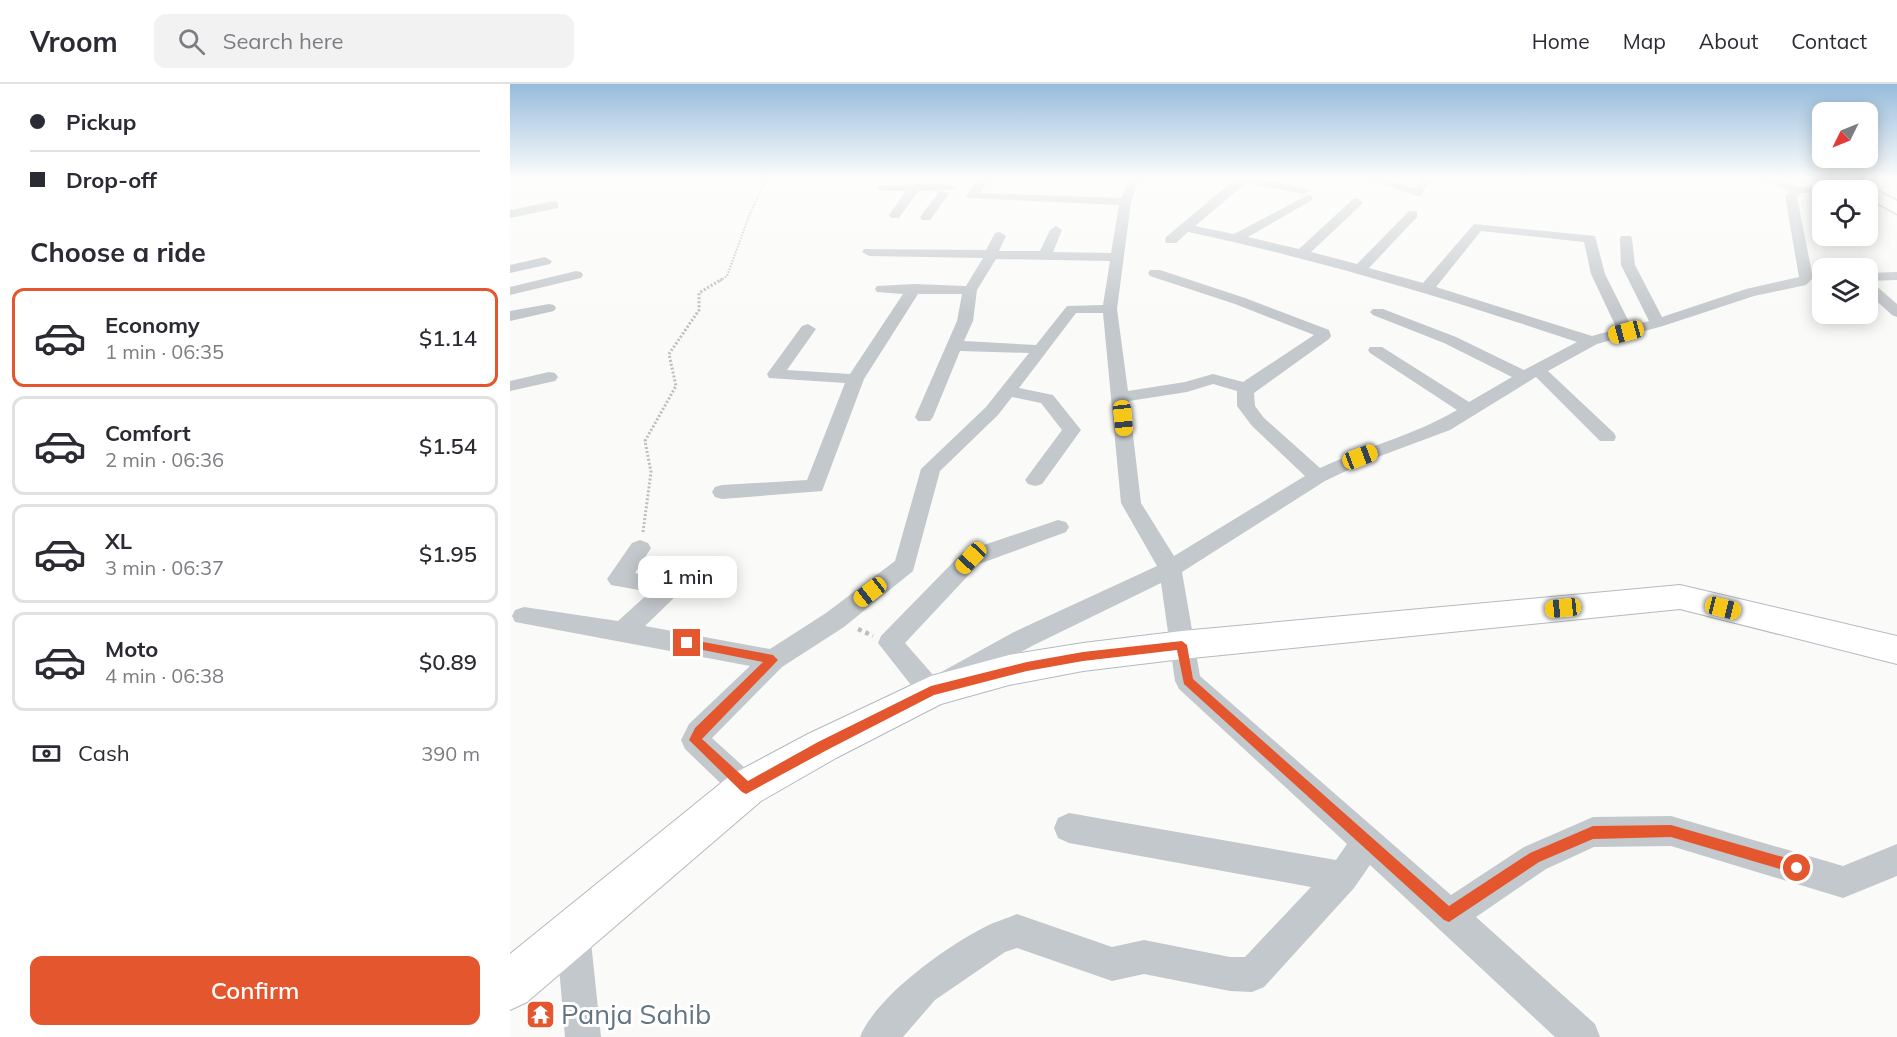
<!DOCTYPE html>
<html lang="en">
<head>
<meta charset="utf-8">
<style>
	:root { --surface:#fff; --page:#f2f2f3; --text:#2b2b33; --muted:#7c7c81; --line:#e1e1e2; --accent:#e4572e }
	body { margin:0; font-family:Mulish,sans-serif; background:var(--page); color:var(--text); height:100vh; display:flex; flex-direction:column; font-size:22px; white-space:nowrap }
	* { box-sizing:border-box; margin:0 }
	p { font-size:20px; color:var(--muted) }
	.icon { flex:none; width:33px; height:33px; fill:none; stroke:currentColor; stroke-width:2; stroke-linecap:round; stroke-linejoin:round }
	.map { position:relative; flex:1; overflow:hidden }
	.details { display:flex; flex-direction:column; background:var(--surface); width:510px }
	.details>* { flex:none }
	.guide { display:grid; align-content:center; height:132px; padding:0 30px; background:var(--surface) }
	.needle { width:39px; rotate:227deg }
	.controls { position:absolute; left:1302px; top:18px; display:grid; gap:12px }
	.controls a { display:grid; place-items:center; width:66px; height:66px; border-radius:12px; background:var(--surface); box-shadow:0 3px 15px #0003; font-size:30px }
	.end { position:absolute; width:27px; height:27px; margin:-14px; border:8px solid #e4572e; background:#fff; box-shadow:0 0 0 3px #fff }
	.from { border-radius:50% }
	.bubble { position:absolute; height:42px; border-radius:12px; background:var(--surface); box-shadow:0 3px 15px #0003; font-size:20px; font-weight:600; line-height:42px; text-align:center }
	.car { position:absolute; width:18px; height:36px; margin:-18px -9px; border-radius:8px; box-shadow:0 0 4px 2px #0007; background:linear-gradient(#f5c518 24%,#345 0 40%,#f5c518 0 76%,#345 0 86%,#f5c518 0) }
	.guide b { display:flex; align-items:center; gap:21px; height:57px; font-size:22px }
	.guide b+b { border-top:2px solid var(--line) }
	.guide i { width:15px; height:15px; background:var(--text) }
	ul { padding:0; list-style:none }
	li { display:flex; align-items:center; gap:18px; height:99px; margin:0 12px 9px; padding:0 18px; border:3px solid var(--line); border-radius:12px }
	li div { flex:1 }
	li b { display:block; font-size:22px }
	li em { font-style:normal; font-weight:600 }
	li.selected { border-color:var(--accent) }
	li>.icon { width:54px; height:54px; stroke-width:1.5 }
	h2 { padding:0 30px; font-size:27px; line-height:72px }
	.pay { display:flex; align-items:center; gap:15px; height:66px; padding:0 30px; font-size:22px }
	.pay p { margin-inline-start:auto }
	.action { display:flex; gap:12px; margin-top:auto; padding:12px 30px }
	.action a { flex:1; height:69px; border-radius:12px; background:var(--accent); color:#fff; font-size:24px; font-weight:600; line-height:69px; text-align:center }
	header { display:flex; align-items:center; gap:36px; box-sizing:border-box; height:84px; padding:0 30px; background:var(--surface); border-bottom:2px solid var(--line) }
	header strong { font-size:28px }
	nav { display:flex; gap:33px; margin-inline-start:auto; font-size:21px }
	.search { width:420px; height:54px; background:var(--page); display:flex; align-items:center; gap:15px; box-sizing:border-box; padding:0 21px; border-radius:12px; color:var(--muted); font-size:22px }
	main { display:flex; flex:1; min-height:0 }
	.map>svg:first-child { display:block }
	.lines { fill:none; stroke-linecap:round; stroke-linejoin:round }
	.secondary-casing { stroke:#b3babf; stroke-width:2 }
	.trunk-casing { stroke:#b4b9bd; stroke-width:3 }
	.path-far2 { stroke:#bbbfc2; stroke-width:2; stroke-dasharray:1.5 1.5; stroke-linecap:butt }
	.path-far1 { stroke:#bbbfc2; stroke-width:3; stroke-dasharray:2 2; stroke-linecap:butt }
	.path { stroke:#bbbfc2; stroke-width:4.5; stroke-dasharray:4 4; stroke-linecap:butt }
	.minor { fill:#c3c8cc; fill-rule:evenodd }
	.secondary { fill:#fff; fill-rule:evenodd }
	.trunk { fill:#fff; fill-rule:evenodd }
	.route { fill:#e4572e }
	.labels { text-anchor:middle; stroke-width:6; stroke-linejoin:round; paint-order:stroke }
	.near-poi-label { font-size:27px; fill:#657683; stroke:#fff; text-anchor:start }
</style>
</head>
<body>
<header>
<strong>Vroom</strong>
<div class="search"><svg class="icon" aria-label="search" viewBox="0 0 24 24"><circle cx="10" cy="10" r="6"/><path d="M15 15l6 6"/></svg>Search here</div>
<nav><a>Home</a><a>Map</a><a>About</a><a>Contact</a></nav>
</header>
<main>
<section class="details">
<div class="guide">
<b><i class="from"></i>Pickup</b>
<b><i></i>Drop-off</b>
</div>
<h2>Choose a ride</h2>
<ul>
<li class="selected"><svg class="icon" aria-label="car" viewBox="0 0 24 24"><path d="M5 17H2v-5l4-1 3-4h7l3 4 3 1v5h-3M9 17h6M6 11h13"/><circle cx="7" cy="17" r="2"/><circle cx="17" cy="17" r="2"/></svg><div><b>Economy</b><p>1 min · 06:35</p></div><em>$1.14</em></li>
<li><svg class="icon" aria-label="car" viewBox="0 0 24 24"><path d="M5 17H2v-5l4-1 3-4h7l3 4 3 1v5h-3M9 17h6M6 11h13"/><circle cx="7" cy="17" r="2"/><circle cx="17" cy="17" r="2"/></svg><div><b>Comfort</b><p>2 min · 06:36</p></div><em>$1.54</em></li>
<li><svg class="icon" aria-label="car" viewBox="0 0 24 24"><path d="M5 17H2v-5l4-1 3-4h7l3 4 3 1v5h-3M9 17h6M6 11h13"/><circle cx="7" cy="17" r="2"/><circle cx="17" cy="17" r="2"/></svg><div><b>XL</b><p>3 min · 06:37</p></div><em>$1.95</em></li>
<li><svg class="icon" aria-label="car" viewBox="0 0 24 24"><path d="M5 17H2v-5l4-1 3-4h7l3 4 3 1v5h-3M9 17h6M6 11h13"/><circle cx="7" cy="17" r="2"/><circle cx="17" cy="17" r="2"/></svg><div><b>Moto</b><p>4 min · 06:38</p></div><em>$0.89</em></li>
</ul>
<div class="pay"><svg class="icon" aria-label="cash" viewBox="0 0 24 24"><path d="M3 7h18v10H3z"/><circle cx="12" cy="12" r="2"/></svg>Cash<p>390 m</p></div>
<div class="action"><a>Confirm</a></div>
</section>
<div class="map">
<svg width="1387" height="953" viewBox="0 0 1387 953">
	<rect width="100%" height="100%" fill="#fafaf8"/>
	<g class="lines">
		<defs>
			<path id="secondary" d="M 1170,501 L 1387,552 L 1387,580 L 1170,525 L 672,575 L 573,587 L 499,601 L 431,620 L 326,674 L 251,717 L 17,918 L 0,926 L 0,870 L 221,691 L 298,650 L 421,592 L 499,571 L 573,559 L 672,547 Z"/>
			<path id="trunk" d="M 1358,102 L 1387,117 L 1387,130 L 1358,114 L 1358,106 L 1350,106 Z"/>
		</defs>
		<!-- secondary casing -->
		<use href="#secondary" class="secondary-casing"/>
		<!-- trunk casing -->
		<use href="#trunk" class="trunk-casing"/>
		<!-- path-far2 -->
		<path class="path-far2" d="M 210,197 L 217,192 L 239,132 L 256,95"/>
		<!-- path-far1 -->
		<path class="path-far1" d="M 133,448 L 141,388 L 135,357 L 166,302 L 159,270 L 189,226 L 189,209 L 212,195"/>
		<!-- path -->
		<path class="path" d="M 348,545 L 363,552"/>
		<!-- minor -->
		<path class="minor" d="M 468,95 L 479,95 L 470,109 L 611,114 L 618,95 L 629,95 L 621,118 L 607,225 L 618,307 L 675,298 L 703,290 L 733,298 L 804,251 L 725,220 L 640,192 L 638,189 L 640,186 L 650,186 L 735,214 L 819,246 L 821,252 L 819,255 L 744,309 L 745,322 L 754,334 L 810,384 C 855,363 905,351 947,326 L 860,269 L 858,266 L 860,263 L 872,263 L 959,318 L 1002,293 L 934,259 L 863,231 L 860,228 L 863,225 L 873,225 L 946,253 L 1014,286 L 1067,258 C 939,215 810,176 678,148 L 666,159 L 656,159 L 655,156 L 656,153 L 725,95 L 750,95 L 794,104 L 800,107 L 794,110 L 736,99 L 685,142 L 724,150 L 798,111 L 802,112 L 802,116 L 738,153 L 789,165 L 843,115 L 847,114 L 853,118 L 851,121 L 801,168 L 847,180 L 899,127 L 907,127 L 907,133 L 859,184 L 913,199 L 964,140 L 1085,152 L 1095,190 L 1121,242 L 1139,237 L 1111,181 L 1110,155 L 1111,152 L 1121,152 L 1122,155 L 1125,181 L 1152,233 L 1236,205 L 1289,193 L 1275,112 L 1280,107 L 1251,95 L 1268,95 L 1289,103 L 1361,104 L 1363,106 L 1358,109 L 1358,106 L 1312,106 L 1312,109 L 1291,109 L 1287,113 L 1303,194 L 1296,201 L 1244,212 L 1153,242 L 1087,260 L 1038,287 L 1104,349 L 1106,353 L 1104,357 L 1090,357 L 1026,293 L 940,346 L 857,377 L 815,397 L 672,488 L 690,592 L 941,811 L 1014,763 L 1083,733 L 1161,732 L 1333,782 L 1387,760 L 1387,792 L 1333,814 L 1161,762 L 1084,763 L 1036,785 L 966,833 L 1085,940 L 1090,953 L 1045,953 L 860,781 L 844,804 L 754,903 L 742,908 L 720,907 L 634,890 L 602,897 L 507,864 L 495,868 L 425,916 L 393,953 L 350,953 C 366,913 434,864 473,844 C 483,838 496,835 507,830 L 602,863 L 634,856 L 720,873 L 735,873 L 801,803 L 559,759 L 548,754 L 544,744 L 548,734 L 559,729 L 826,776 L 837,760 L 669,605 L 665,597 L 651,499 L 522,562 L 421,618 L 412,615 L 368,559 L 371,552 L 453,468 L 548,436 L 556,438 L 559,443 L 556,448 L 469,480 L 395,559 L 424,592 L 504,548 L 647,482 L 611,419 L 593,229 L 566,229 L 509,304 L 543,311 L 571,346 L 532,400 L 525,402 L 518,400 L 515,396 L 552,346 L 531,319 L 502,313 L 488,331 L 430,387 L 403,487 L 334,543 L 272,583 L 202,654 L 246,694 L 251,704 L 246,714 L 236,717 L 226,714 L 175,665 L 171,656 L 179,640 L 240,582 L 5,538 L 2,532 L 5,526 L 14,523 L 108,537 L 140,508 L 101,501 L 97,495 L 122,459 L 130,456 L 138,459 L 141,464 L 125,489 L 169,497 L 173,503 L 169,509 L 135,542 L 260,565 L 316,529 L 385,477 L 411,385 L 476,323 L 519,269 L 450,267 L 423,333 L 420,337 L 408,337 L 405,333 L 447,237 L 452,210 L 408,210 L 354,295 L 312,407 L 212,415 L 205,413 L 202,408 L 205,403 L 212,401 L 297,396 L 335,299 L 259,294 L 257,290 L 292,242 L 298,240 L 306,245 L 277,286 L 340,290 L 393,210 L 367,208 L 365,205 L 367,202 L 404,200 L 456,202 L 473,174 L 359,172 L 352,168 L 354,165 L 476,166 L 485,149 L 490,148 L 496,152 L 489,167 L 530,167 L 540,146 L 546,142 L 552,146 L 543,168 L 601,169 L 609,121 L 458,114 L 456,112 ZM 971,147 L 1074,158 L 1081,190 L 1107,245 L 1082,252 L 926,203 ZM 486,175 L 600,177 L 593,221 L 557,222 L 526,261 L 454,257 L 463,237 L 467,206 ZM 703,300 L 727,307 L 727,322 L 742,342 L 795,392 L 664,472 L 631,419 L 619,317 L 677,308 Z
			M 858,95 L 875,95 L 905,105 L 912,95 L 923,95 L 911,111 L 907,112 Z
			M 405,100 L 440,100 L 446,103 L 440,106 L 408,107 L 389,134 L 381,134 L 379,131 L 396,107 L 373,107 L 367,104 L 369,102 Z
			M 433,107 L 439,110 L 420,136 L 412,136 L 410,133 L 429,108 Z
			M 44,117 L 48,118 L 48,124 L 0,134 L 0,126 Z
			M 35,173 L 42,177 L 40,180 L 0,189 L 0,181 Z
			M 66,187 L 71,188 L 73,191 L 71,194 L 0,211 L 0,203 Z
			M 1387,188 L 1387,196 L 1358,197 L 1358,189 Z
			M 1358,198 L 1363,199 L 1387,220 L 1387,233 L 1382,231 L 1358,209 Z
			M 39,220 L 44,221 L 46,224 L 44,227 L 0,237 L 0,227 Z
			M 39,288 L 45,289 L 48,293 L 45,297 L 0,307 L 0,297 Z
			M 63,831 L 75,836 L 80,848 L 91,953 L 55,953 L 46,848 L 51,836 Z"/>
		<!-- secondary -->
		<use href="#secondary" class="secondary"/>
		<!-- trunk -->
		<use href="#trunk" class="trunk"/>
	</g>
	<!-- sky -->
	<linearGradient id="sky" x2="0" y2="1"><stop stop-color="#96bcdc"/><stop offset="0.41" stop-color="#fdfdfc"/><stop offset="1" stop-color="#fdfdfc" stop-opacity="0"/></linearGradient>
	<rect width="1387" height="229" fill="url(#sky)"/>
	<!-- route -->
	<path class="route" d="M 177,555 L 263,571 L 268,576 L 192,655 L 238,697 L 308,658 L 421,602 L 517,578 L 573,568 L 672,557 L 677,561 L 683,595 L 939,822 L 1020,769 L 1083,742 L 1161,741 L 1287,777 L 1292,779 L 1294,784 L 1292,788 L 1287,790 L 1161,753 L 1083,755 L 1029,778 L 939,838 L 934,836 L 674,600 L 667,566 L 573,577 L 517,587 L 424,611 L 317,666 L 236,710 L 232,708 L 179,656 L 185,644 L 253,578 L 173,562 L 172,559 Z"/>
	<!-- icons -->
	<defs>
		<symbol id="temple-square" viewBox="-11 -11 22 22"><rect x="-9" y="-9" width="18" height="18" rx="4" fill="#e4572e" stroke="#fff"/><path d="M0-6L5-2H3V0L6.5 2.5H4V6H1.5V3h-3V6H-4V2.5H-6.5L-3 0V-2H-5Z" fill="#fff"/></symbol>
	</defs>
	<g fill-rule="evenodd">
		<use href="#temple-square" x="14" y="914" width="33" height="33"/>
	</g>
	<g class="labels">
		<!-- near-poi labels -->
		<g class="near-poi-label">
			<text x="51" y="940">Panja Sahib</text>
		</g>
	</g>
</svg>
<div class="controls">
<a><svg class="needle" viewBox="-14 -14 28 28"><path d="M0-13l5 13h-10z" fill="#e53935"/><path d="M0 13l5-13h-10z" fill="#7c7c81"/></svg></a>
<a><svg class="icon" aria-label="locate" viewBox="0 0 24 24"><circle cx="12" cy="12" r="6"/><path d="M12 2v4M12 18v4M2 12h4M18 12h4"/></svg></a>
<a><svg class="icon" aria-label="layers" viewBox="0 0 24 24"><path d="M12 4l9 5-9 5-9-5zM3 14l9 5 9-5"/></svg></a>
</div>
<i class="end from" style="left:1287px;top:784px"></i>
<i class="end" style="left:177px;top:559px"></i>
<div class="bubble" style="left:128px;top:472px;width:99px">1 min</div>
<i class="car" style="left:1116px;top:248px;rotate:255deg"></i>
<i class="car" style="left:613px;top:334px;rotate:174deg"></i>
<i class="car" style="left:850px;top:373px;rotate:69deg"></i>
<i class="car" style="left:461px;top:474px;rotate:223deg"></i>
<i class="car" style="left:360px;top:508px;rotate:232deg"></i>
<i class="car" style="left:1053px;top:524px;rotate:264deg"></i>
<i class="car" style="left:1213px;top:524px;rotate:104deg"></i>
</div>
</main>
</body>
</html>
